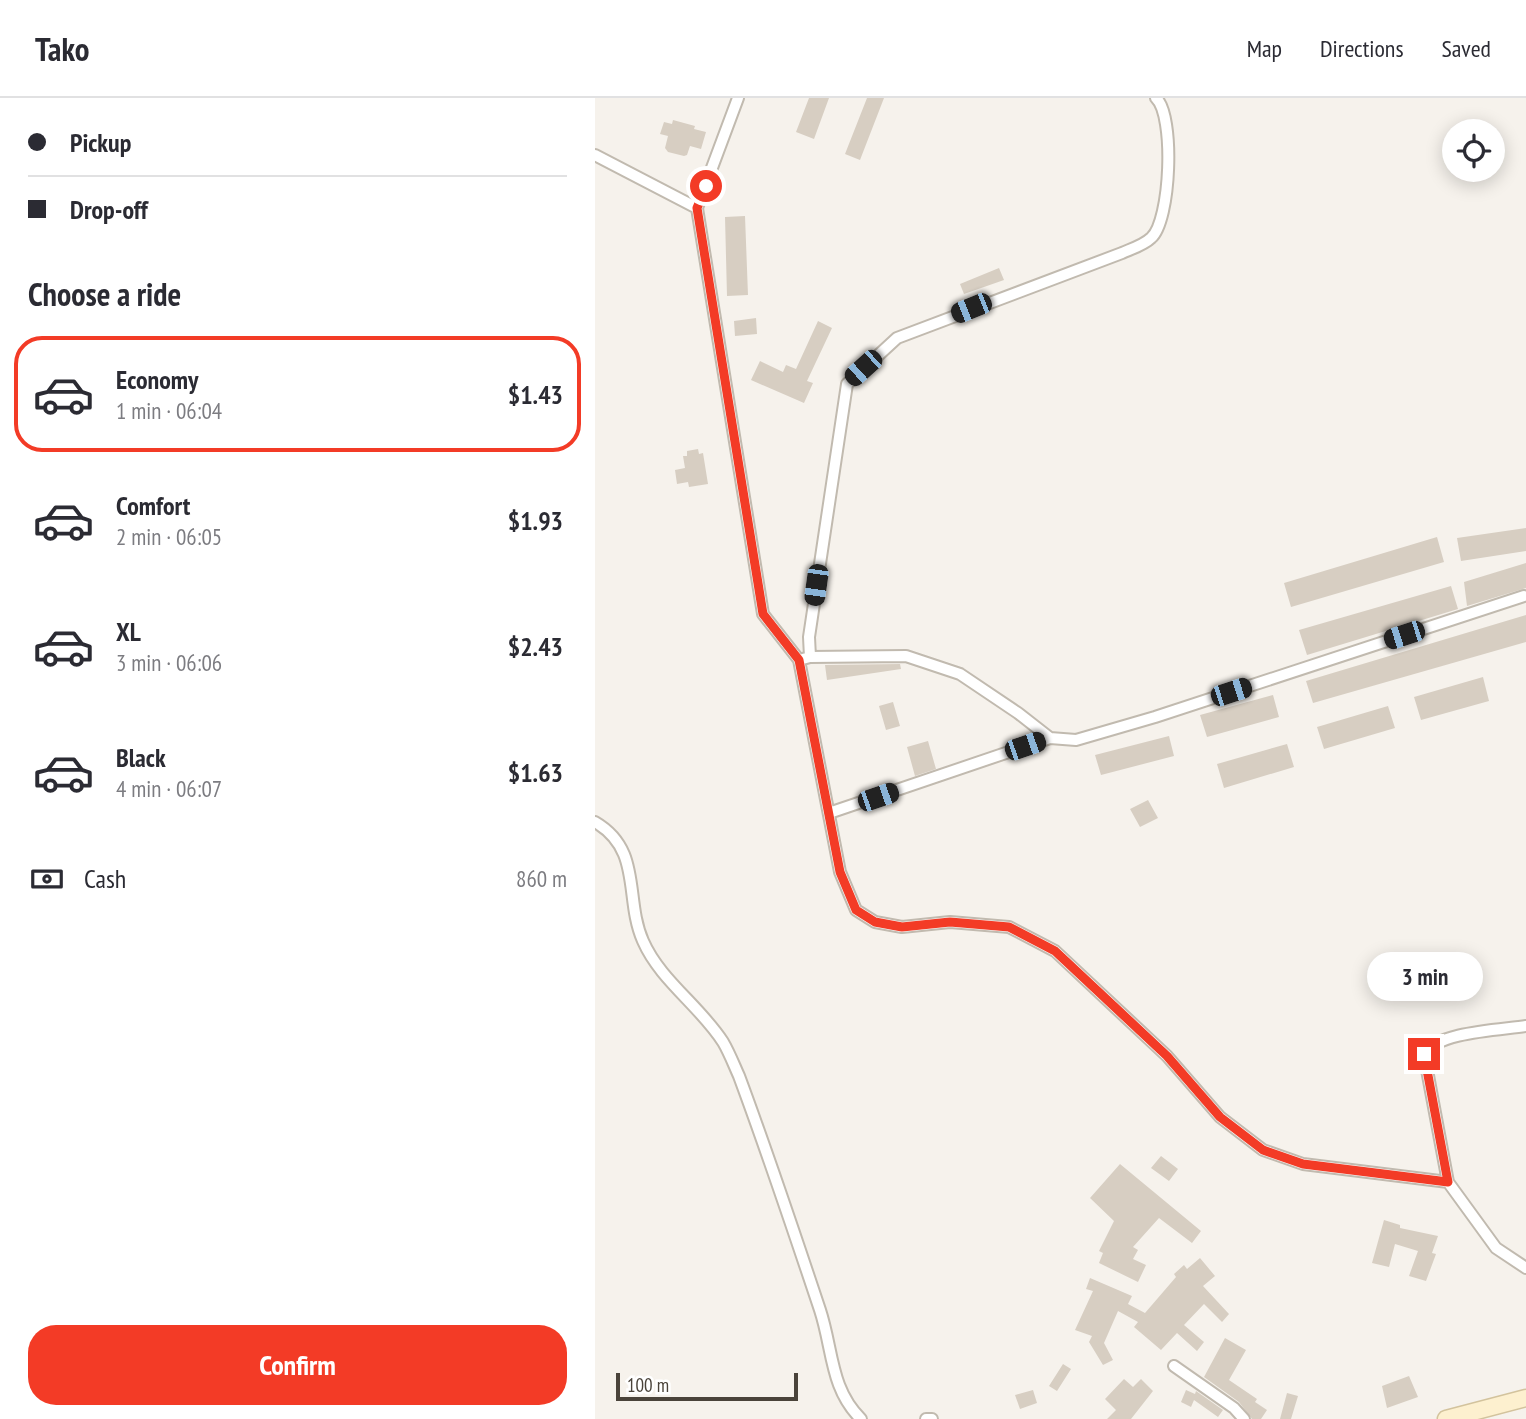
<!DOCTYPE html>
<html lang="en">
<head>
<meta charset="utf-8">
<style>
	:root { --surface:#fff; --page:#f2f2f3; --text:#2b2b33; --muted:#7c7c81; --line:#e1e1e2; --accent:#f33b26 }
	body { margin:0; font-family:"PT Sans Narrow",sans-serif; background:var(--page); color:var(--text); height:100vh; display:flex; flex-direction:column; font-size:26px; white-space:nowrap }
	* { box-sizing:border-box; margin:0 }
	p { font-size:23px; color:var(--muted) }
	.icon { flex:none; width:38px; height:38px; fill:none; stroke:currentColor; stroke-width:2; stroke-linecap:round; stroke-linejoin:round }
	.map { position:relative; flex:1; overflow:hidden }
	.panel { display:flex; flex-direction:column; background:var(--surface); width:595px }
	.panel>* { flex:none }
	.guide { display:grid; align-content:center; height:154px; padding:0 28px; background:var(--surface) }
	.buttons { position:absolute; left:847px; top:21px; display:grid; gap:14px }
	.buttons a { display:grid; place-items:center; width:63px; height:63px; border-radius:50%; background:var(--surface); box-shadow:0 4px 18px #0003; font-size:35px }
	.scale { position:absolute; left:21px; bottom:18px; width:182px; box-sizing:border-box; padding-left:7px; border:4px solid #4a433a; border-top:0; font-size:19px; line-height:24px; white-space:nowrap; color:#4a433a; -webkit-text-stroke:5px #fff; paint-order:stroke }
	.end { position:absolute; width:32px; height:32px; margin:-16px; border:9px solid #f33b26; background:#fff; box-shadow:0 0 0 4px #fff }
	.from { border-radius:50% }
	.bubble { position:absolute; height:49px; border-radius:24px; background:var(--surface); box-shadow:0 4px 18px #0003; font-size:23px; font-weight:700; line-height:49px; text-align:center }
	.car { position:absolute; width:21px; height:42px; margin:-21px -10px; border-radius:9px; box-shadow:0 0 5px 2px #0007; background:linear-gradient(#222 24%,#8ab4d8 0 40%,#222 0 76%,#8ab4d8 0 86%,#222 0) }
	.guide b { display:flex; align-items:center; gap:24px; height:66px; font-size:26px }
	.guide b+b { border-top:2px solid var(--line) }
	.guide i { width:18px; height:18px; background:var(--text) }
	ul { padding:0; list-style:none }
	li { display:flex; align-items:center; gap:21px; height:116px; margin:0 14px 10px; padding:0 14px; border:4px solid transparent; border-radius:28px }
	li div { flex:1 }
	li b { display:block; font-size:26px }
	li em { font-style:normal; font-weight:700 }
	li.current { border-color:var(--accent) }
	li>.icon { width:63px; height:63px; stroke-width:1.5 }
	h2 { padding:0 28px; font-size:32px; line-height:84px }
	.pay { display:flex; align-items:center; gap:18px; height:77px; padding:0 28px; font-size:26px }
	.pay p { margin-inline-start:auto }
	.action { display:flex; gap:14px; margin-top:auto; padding:14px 28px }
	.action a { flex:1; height:80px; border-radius:28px; background:var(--accent); color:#fff; font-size:28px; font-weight:700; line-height:80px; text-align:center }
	header { display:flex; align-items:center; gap:42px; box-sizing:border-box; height:98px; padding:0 35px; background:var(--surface); border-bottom:2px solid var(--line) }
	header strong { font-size:33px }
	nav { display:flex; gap:38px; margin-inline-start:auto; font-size:24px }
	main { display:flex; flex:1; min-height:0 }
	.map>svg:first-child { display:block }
	.building { fill:#d7cec2 }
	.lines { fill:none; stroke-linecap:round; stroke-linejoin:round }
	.street-casing { stroke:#c1baaf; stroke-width:14 }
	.secondary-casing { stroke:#d3c39d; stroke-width:19 }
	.street { stroke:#fff; stroke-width:10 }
	.secondary { stroke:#fdf0cf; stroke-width:16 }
	.route { stroke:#f33b26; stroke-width:9 }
</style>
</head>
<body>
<header>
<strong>Tako</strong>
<nav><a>Map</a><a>Directions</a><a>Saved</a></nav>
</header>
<main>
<section class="panel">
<div class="guide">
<b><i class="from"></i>Pickup</b>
<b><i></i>Drop-off</b>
</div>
<h2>Choose a ride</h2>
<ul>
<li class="current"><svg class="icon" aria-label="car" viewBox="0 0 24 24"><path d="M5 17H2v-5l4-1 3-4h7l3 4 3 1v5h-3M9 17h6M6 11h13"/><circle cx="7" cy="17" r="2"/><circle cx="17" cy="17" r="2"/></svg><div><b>Economy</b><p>1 min · 06:04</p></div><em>$1.43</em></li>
<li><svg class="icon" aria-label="car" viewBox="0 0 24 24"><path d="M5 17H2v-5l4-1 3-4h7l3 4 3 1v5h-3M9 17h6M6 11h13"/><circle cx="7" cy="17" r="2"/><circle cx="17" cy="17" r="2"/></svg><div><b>Comfort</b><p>2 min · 06:05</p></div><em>$1.93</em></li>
<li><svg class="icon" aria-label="car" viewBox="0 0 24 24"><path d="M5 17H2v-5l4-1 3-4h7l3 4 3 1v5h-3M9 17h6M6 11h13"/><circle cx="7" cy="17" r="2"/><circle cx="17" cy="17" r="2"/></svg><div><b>XL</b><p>3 min · 06:06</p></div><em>$2.43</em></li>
<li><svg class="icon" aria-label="car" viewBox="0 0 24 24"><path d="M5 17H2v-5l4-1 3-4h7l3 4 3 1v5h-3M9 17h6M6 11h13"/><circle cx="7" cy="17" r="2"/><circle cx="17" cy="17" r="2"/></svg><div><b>Black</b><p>4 min · 06:07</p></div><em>$1.63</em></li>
</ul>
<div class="pay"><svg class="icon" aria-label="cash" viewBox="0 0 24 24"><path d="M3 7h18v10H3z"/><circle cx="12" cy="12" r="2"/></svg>Cash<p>860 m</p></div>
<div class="action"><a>Confirm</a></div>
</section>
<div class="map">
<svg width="931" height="1321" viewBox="0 0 931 1321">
	<rect width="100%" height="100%" fill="#f6f2ec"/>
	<!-- building -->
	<path class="building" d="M 214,0 L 234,0 L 219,41 L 201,34 Z
		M 272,0 L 289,0 L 265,62 L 250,56 Z
		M 78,22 L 100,28 L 99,31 L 111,34 L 106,51 L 95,48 L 92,57 L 89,58 L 73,54 L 70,50 L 73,38 L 65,36 L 69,24 L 77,26 Z
		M 150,118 L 153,197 L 132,198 L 130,119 Z
		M 404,170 L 409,182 L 369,196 L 365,186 Z
		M 161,220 L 162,236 L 140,238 L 139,223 Z
		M 223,223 L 237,230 L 212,283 L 218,285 L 209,305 L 156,282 L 165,263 L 188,274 L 191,267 L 201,271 Z
		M 103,351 L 104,356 L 108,355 L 113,386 L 94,389 L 93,384 L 82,386 L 80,372 L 90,370 L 88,358 L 92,358 L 92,353 Z
		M 931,430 L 931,453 L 866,463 L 862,440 Z
		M 842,439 L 849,464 L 696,509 L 689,485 Z
		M 931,465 L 931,490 L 872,508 L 869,484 Z
		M 856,488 L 863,511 L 712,557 L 704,532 Z
		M 931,517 L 931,544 L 718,605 L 711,583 Z
		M 305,566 L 306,571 L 232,582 L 230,567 Z
		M 888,579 L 894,603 L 826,622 L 819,599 Z
		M 678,597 L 684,619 L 612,639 L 605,617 Z
		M 298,604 L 305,628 L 291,632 L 284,608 Z
		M 793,608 L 800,630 L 729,651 L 722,629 Z
		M 574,638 L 579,658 L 506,677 L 500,657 Z
		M 333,643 L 341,671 L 320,678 L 312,649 Z
		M 692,646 L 699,669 L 629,690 L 622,666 Z
		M 553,702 L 563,720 L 545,729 L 535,711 Z
		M 566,1058 L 583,1071 L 574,1083 L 556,1070 Z
		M 525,1066 L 606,1133 L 597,1145 L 564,1120 L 538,1149 L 543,1152 L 538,1161 L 551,1167 L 543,1184 L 504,1165 L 508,1155 L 504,1153 L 519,1123 L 495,1100 Z
		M 789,1122 L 805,1127 L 805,1130 L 843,1138 L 837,1155 L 841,1156 L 831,1183 L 814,1178 L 823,1153 L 800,1146 L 794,1169 L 777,1165 Z
		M 605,1160 L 620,1178 L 608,1188 L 634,1216 L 627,1224 L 609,1206 L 589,1227 L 609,1244 L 602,1253 L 582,1235 L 566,1252 L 539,1229 L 543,1224 L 523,1213 L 509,1245 L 518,1262 L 508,1267 L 494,1244 L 497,1238 L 480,1232 L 498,1193 L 491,1191 L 495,1180 L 537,1198 L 533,1206 L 550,1215 L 581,1179 L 579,1176 L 589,1167 L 592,1171 Z
		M 630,1240 L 651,1252 L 634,1282 L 662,1301 L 660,1304 L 672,1312 L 666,1321 L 657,1321 L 644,1304 L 609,1279 Z
		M 468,1266 L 476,1271 L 462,1293 L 454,1288 Z
		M 814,1278 L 823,1299 L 792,1310 L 787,1288 Z
		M 529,1281 L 538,1289 L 546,1281 L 558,1293 L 536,1321 L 512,1321 L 521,1312 L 510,1301 Z
		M 438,1292 L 442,1305 L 425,1311 L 420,1297 Z
		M 591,1292 L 600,1296 L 601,1293 L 628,1312 L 623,1319 L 599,1302 L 596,1309 L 586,1304 Z
		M 692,1295 L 703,1298 L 696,1321 L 685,1321 Z"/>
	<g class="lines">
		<defs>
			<path id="street" d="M 0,57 L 102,110 L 168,516 L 204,562 L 245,774 L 261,812 L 280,824 L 307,829 L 355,824 L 414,829 L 460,853 L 572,958 L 625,1019 L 668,1052 L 708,1066 L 853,1084 L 901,1150 L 931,1170
				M 102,110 L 143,0
				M 215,559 L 214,539 L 252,286 L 302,240 L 527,155 C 536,151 549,147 556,140 C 576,123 580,17 561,0
				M 204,562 L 215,559 L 311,558 L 365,576 L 423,615 L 455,640 L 481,642 L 560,619 L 929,498
				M 234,715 L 455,640
				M 0,724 C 48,752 29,800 48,843 C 65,882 105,908 128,944 C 134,954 139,967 144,978 C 173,1056 199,1134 225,1212 C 238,1251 235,1291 266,1321
				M 853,1084 L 829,956 C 842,934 905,932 931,928
				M 579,1268 L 639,1310 L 649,1321
				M 331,1321 L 337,1321"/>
			<path id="secondary" d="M 851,1321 L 931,1300"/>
		</defs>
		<!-- street casing -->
		<use href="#street" class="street-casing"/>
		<!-- secondary casing -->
		<use href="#secondary" class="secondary-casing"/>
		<!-- street -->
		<use href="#street" class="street"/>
		<!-- secondary -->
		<use href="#secondary" class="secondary"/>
	</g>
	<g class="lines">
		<!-- route -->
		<path class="route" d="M 111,88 L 102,110 L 168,516 L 204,562 L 245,774 L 261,812 L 280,824 L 307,829 L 355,824 L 414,829 L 460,853 L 572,958 L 625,1019 L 668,1052 L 708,1066 L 853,1084 L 829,956"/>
	</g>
</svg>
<div class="buttons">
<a><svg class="icon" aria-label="locate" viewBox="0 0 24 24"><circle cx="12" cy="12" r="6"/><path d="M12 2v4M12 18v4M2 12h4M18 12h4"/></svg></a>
</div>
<div class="scale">100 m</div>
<i class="end from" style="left:111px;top:88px"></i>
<i class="end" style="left:829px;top:956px"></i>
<div class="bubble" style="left:772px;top:854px;width:116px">3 min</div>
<i class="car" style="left:376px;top:210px;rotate:248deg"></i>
<i class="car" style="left:268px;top:270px;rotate:228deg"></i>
<i class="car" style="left:221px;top:487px;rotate:188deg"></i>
<i class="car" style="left:809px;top:537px;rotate:252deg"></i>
<i class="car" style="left:636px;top:594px;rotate:72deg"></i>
<i class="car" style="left:430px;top:648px;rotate:71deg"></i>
<i class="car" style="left:283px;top:699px;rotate:71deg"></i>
</div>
</main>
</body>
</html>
